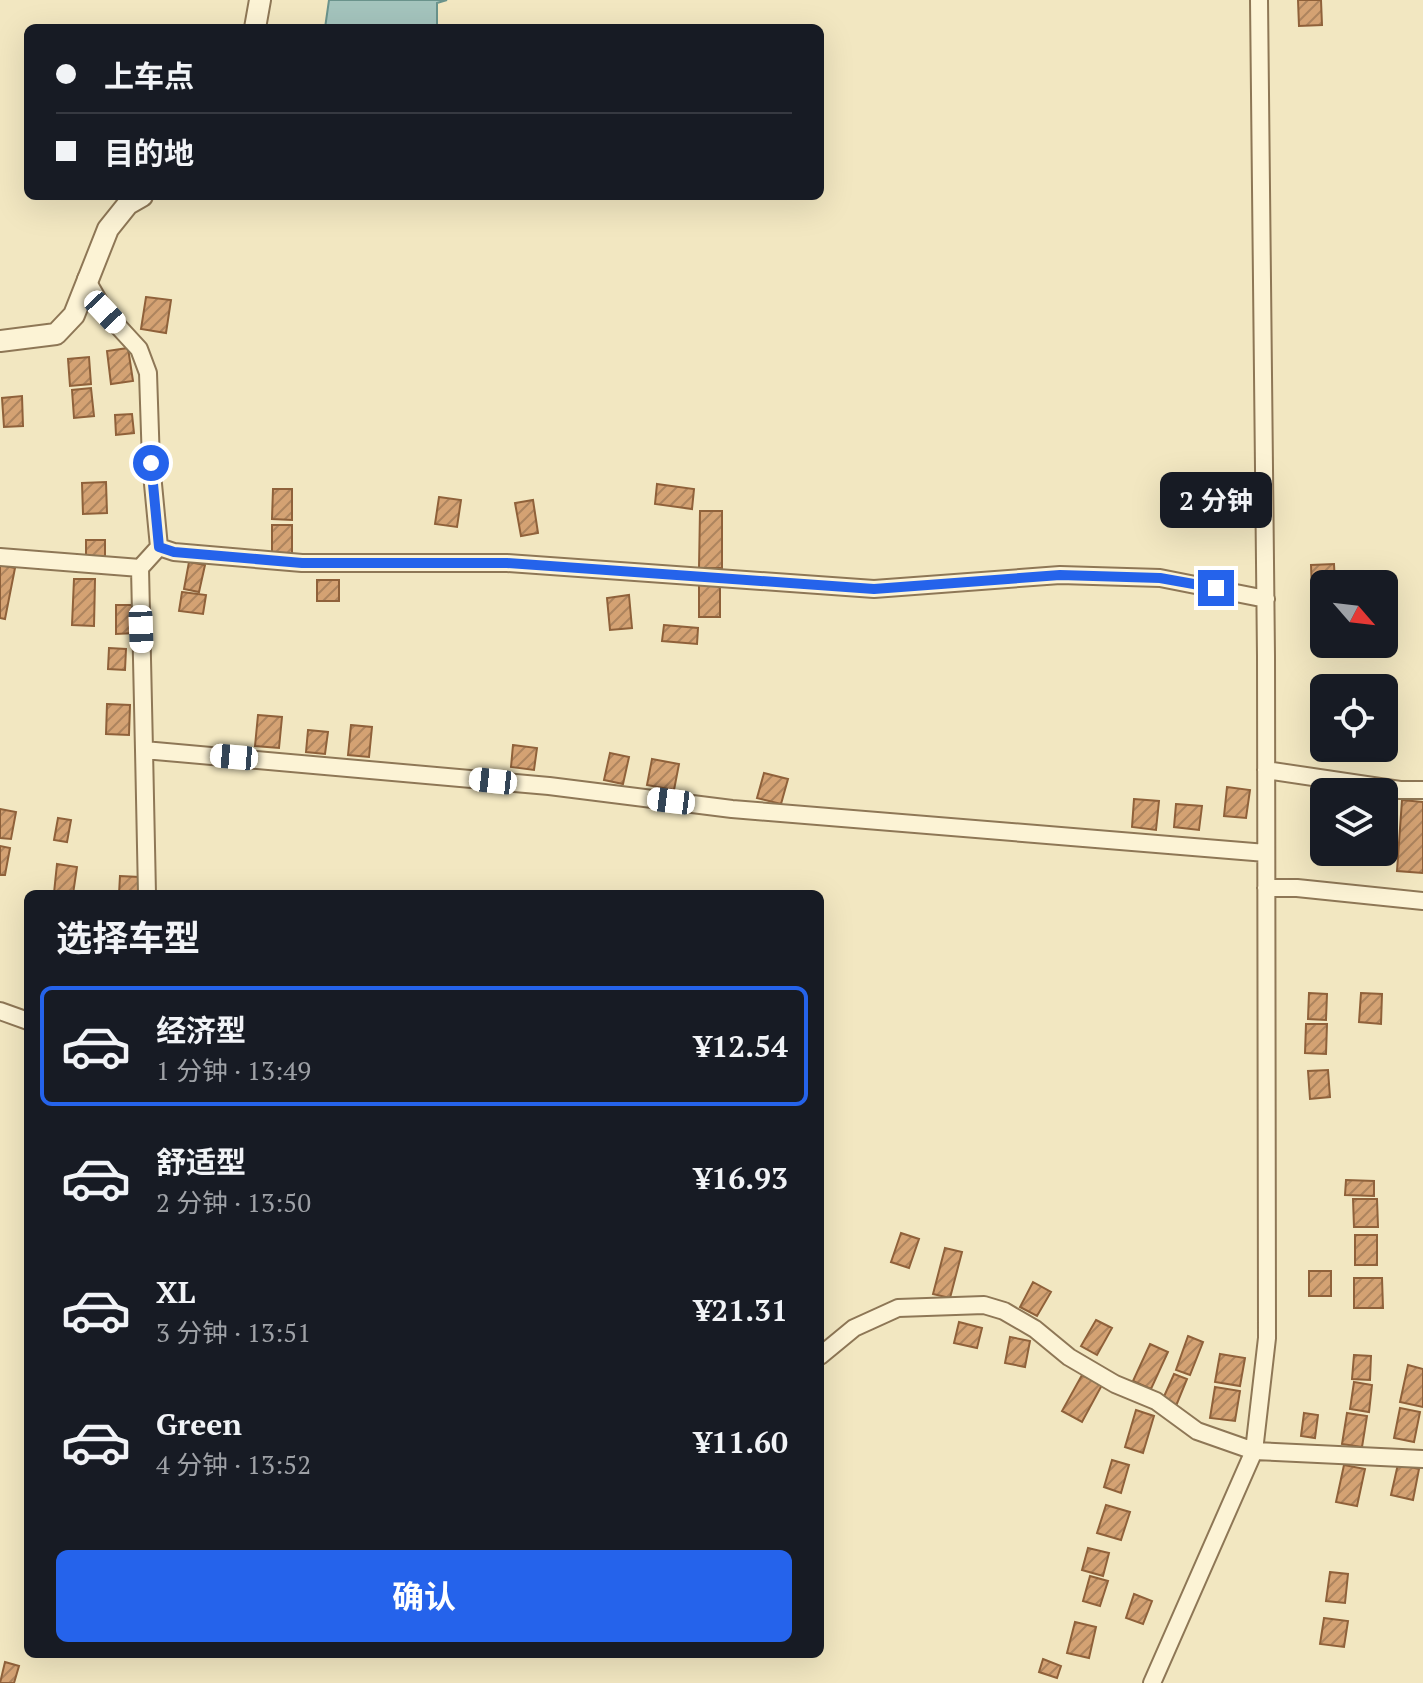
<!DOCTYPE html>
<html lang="zh">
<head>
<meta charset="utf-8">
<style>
	:root { --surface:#171b24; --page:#20242c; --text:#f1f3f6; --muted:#9ea1a6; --line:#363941; --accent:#2563eb }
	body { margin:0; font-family:"PT Serif","Noto Sans SC",serif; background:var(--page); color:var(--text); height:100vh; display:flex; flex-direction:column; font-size:30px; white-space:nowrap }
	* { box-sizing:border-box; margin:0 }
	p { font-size:26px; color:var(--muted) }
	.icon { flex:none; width:44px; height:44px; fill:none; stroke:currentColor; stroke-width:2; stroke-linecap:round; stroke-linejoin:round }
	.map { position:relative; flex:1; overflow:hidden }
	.sheet { position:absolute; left:24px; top:890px; width:800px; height:768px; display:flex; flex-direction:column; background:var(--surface); border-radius:12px; box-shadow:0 8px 32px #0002 }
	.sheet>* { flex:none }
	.banner { position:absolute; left:24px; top:24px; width:800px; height:176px; border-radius:12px; box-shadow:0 8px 32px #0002; display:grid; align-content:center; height:176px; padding:0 32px; background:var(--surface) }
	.needle { width:52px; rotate:118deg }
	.tools { position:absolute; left:1310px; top:570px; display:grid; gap:16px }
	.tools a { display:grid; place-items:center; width:88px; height:88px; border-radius:12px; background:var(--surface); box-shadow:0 8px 32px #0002; font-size:40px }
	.end { position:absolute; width:36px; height:36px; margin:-18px; border:10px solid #2563eb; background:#fff; box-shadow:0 0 0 4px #fff }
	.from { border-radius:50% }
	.bubble { position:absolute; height:56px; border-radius:12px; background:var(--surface); box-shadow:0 8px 32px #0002; font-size:26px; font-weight:700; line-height:56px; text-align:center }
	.car { position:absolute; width:24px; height:48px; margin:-24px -12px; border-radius:10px; box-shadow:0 0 6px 2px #0007; background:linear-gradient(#fff 24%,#345 0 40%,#fff 0 76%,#345 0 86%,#fff 0) }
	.banner b { display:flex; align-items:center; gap:28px; height:76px; font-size:30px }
	.banner b+b { border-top:2px solid var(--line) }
	.banner i { width:20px; height:20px; background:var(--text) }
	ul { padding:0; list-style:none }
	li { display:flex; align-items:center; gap:24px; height:120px; margin:0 16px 12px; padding:0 16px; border:4px solid transparent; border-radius:12px }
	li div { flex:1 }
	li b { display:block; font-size:30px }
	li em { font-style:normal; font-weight:700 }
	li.current { border-color:var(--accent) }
	li>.icon { width:72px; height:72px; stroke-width:1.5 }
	h2 { padding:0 32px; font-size:36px; line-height:96px }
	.button { display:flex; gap:16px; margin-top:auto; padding:16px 32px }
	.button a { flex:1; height:92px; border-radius:12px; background:var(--accent); color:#fff; font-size:32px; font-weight:700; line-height:92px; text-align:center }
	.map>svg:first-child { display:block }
	.water { fill:#a4c4bd; stroke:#6a938c; stroke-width:2 }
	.building { fill:url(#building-hatch); stroke:#8f613a; stroke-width:2 }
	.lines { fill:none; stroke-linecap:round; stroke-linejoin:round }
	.minor-casing { stroke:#8e7756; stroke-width:20 }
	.tertiary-casing { stroke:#8e7756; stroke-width:24 }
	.minor { stroke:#fcf3d5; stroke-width:16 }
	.tertiary { stroke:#fcf3d5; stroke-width:20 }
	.route { stroke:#2563eb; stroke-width:10 }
</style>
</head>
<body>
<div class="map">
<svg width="1423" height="1683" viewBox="0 0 1423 1683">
	<defs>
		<pattern id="building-hatch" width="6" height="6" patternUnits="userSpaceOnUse" patternTransform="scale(2)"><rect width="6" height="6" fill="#d4a273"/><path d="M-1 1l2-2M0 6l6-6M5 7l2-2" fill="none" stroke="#ad845e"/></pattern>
	</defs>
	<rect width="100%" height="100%" fill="#f2e7c1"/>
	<!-- water -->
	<path class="water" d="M 329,0 L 447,0 L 437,3 L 437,26 L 325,28 Z"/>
	<!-- building -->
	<path class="building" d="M 1298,0 L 1321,0 L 1322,25 L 1299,26 Z
		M 146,297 L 171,300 L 166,333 L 141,329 Z
		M 128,348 L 133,381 L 111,384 L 107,351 Z
		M 89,357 L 91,384 L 70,386 L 68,359 Z
		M 91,388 L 94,416 L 74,418 L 72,390 Z
		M 22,396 L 23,426 L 4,427 L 2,398 Z
		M 132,414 L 134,433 L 116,435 L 115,415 Z
		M 106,482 L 107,513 L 83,514 L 82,483 Z
		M 657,484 L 694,489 L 692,509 L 655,504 Z
		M 273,489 L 292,489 L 292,520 L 272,519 Z
		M 439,497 L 461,500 L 457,527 L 435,524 Z
		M 533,500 L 538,533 L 521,536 L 515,503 Z
		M 700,511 L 722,511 L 722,568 L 699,568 Z
		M 272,525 L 292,525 L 292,554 L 272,554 Z
		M 86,540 L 105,540 L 105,561 L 86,561 Z
		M 189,562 L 205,565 L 199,592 L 184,589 Z
		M 1334,564 L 1335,584 L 1324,584 L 1324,594 L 1312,594 L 1311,565 Z
		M 0,565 L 15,568 L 5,619 L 0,618 Z
		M 74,579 L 95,579 L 94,626 L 72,625 Z
		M 317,580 L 339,580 L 339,601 L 317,601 Z
		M 699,585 L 720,585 L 720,617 L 699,617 Z
		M 182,592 L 206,595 L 203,614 L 179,611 Z
		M 629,595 L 632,628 L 610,630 L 607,598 Z
		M 116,605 L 135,605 L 136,633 L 116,634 Z
		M 664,625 L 698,628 L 697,644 L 662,641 Z
		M 109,648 L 126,649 L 125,670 L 108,669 Z
		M 107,704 L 130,705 L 129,735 L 106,734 Z
		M 258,715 L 282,717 L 279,748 L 255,746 Z
		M 351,725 L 372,727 L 369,757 L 348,755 Z
		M 308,730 L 328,732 L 325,754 L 306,752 Z
		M 513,745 L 537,748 L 534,770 L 511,767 Z
		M 610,753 L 629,757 L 623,784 L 604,780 Z
		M 652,759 L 679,764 L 674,790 L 647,785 Z
		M 764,773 L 788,779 L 781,804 L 757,798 Z
		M 1227,787 L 1250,790 L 1246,818 L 1224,816 Z
		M 1134,799 L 1159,801 L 1156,830 L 1132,827 Z
		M 1402,800 L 1423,802 L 1423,873 L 1397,871 Z
		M 1176,804 L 1202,806 L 1199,830 L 1174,827 Z
		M 0,809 L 16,812 L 11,839 L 0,838 Z
		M 58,818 L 71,820 L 67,842 L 54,840 Z
		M 0,846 L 10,848 L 5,875 L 0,875 Z
		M 57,864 L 77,867 L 73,894 L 54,893 Z
		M 120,876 L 139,877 L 138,894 L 119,894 Z
		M 1309,993 L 1327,994 L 1326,1020 L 1308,1019 Z
		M 1361,993 L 1382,994 L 1381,1024 L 1359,1022 Z
		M 1306,1024 L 1327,1024 L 1326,1054 L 1305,1053 Z
		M 1328,1070 L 1330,1097 L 1310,1099 L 1308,1071 Z
		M 1346,1180 L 1374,1181 L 1374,1196 L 1345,1195 Z
		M 1353,1199 L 1377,1199 L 1378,1227 L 1354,1227 Z
		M 901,1233 L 919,1239 L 909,1268 L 891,1262 Z
		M 1355,1235 L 1377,1235 L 1377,1265 L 1355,1265 Z
		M 945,1248 L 962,1252 L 950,1298 L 933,1294 Z
		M 1309,1271 L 1331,1271 L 1331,1296 L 1309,1296 Z
		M 1354,1278 L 1382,1278 L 1383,1308 L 1354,1308 Z
		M 1033,1282 L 1051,1292 L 1037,1316 L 1020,1307 Z
		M 1096,1320 L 1112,1328 L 1097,1355 L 1081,1346 Z
		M 959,1322 L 982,1328 L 977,1348 L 954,1343 Z
		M 1188,1336 L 1203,1342 L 1190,1375 L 1176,1370 Z
		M 1010,1337 L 1030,1341 L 1025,1367 L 1005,1363 Z
		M 1150,1344 L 1168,1352 L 1151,1389 L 1133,1381 Z
		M 1220,1354 L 1245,1358 L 1240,1386 L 1215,1382 Z
		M 1354,1355 L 1371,1356 L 1370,1380 L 1352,1379 Z
		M 1408,1365 L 1423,1369 L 1423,1407 L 1400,1402 Z
		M 1174,1374 L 1187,1379 L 1176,1406 L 1162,1401 Z
		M 1082,1375 L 1102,1385 L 1082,1422 L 1062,1411 Z
		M 1354,1382 L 1372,1385 L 1369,1412 L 1350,1409 Z
		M 1215,1387 L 1240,1391 L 1235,1421 L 1210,1418 Z
		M 1400,1408 L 1420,1412 L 1414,1442 L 1394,1438 Z
		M 1136,1410 L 1154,1416 L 1143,1453 L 1125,1447 Z
		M 1304,1413 L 1318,1415 L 1315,1438 L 1301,1436 Z
		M 1347,1413 L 1367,1416 L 1362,1447 L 1342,1444 Z
		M 1112,1460 L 1129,1465 L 1121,1493 L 1104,1487 Z
		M 1398,1464 L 1419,1469 L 1413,1500 L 1391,1495 Z
		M 1344,1465 L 1365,1469 L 1357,1506 L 1336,1502 Z
		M 1106,1505 L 1130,1512 L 1121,1540 L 1097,1533 Z
		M 1088,1548 L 1109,1553 L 1103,1576 L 1082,1570 Z
		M 1330,1572 L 1348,1574 L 1345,1603 L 1326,1601 Z
		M 1090,1576 L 1108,1581 L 1100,1606 L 1083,1601 Z
		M 1134,1594 L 1152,1601 L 1143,1624 L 1126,1618 Z
		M 1324,1618 L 1348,1621 L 1344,1647 L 1320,1644 Z
		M 1075,1622 L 1096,1627 L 1089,1658 L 1067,1653 Z
		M 1043,1659 L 1061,1666 L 1057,1678 L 1039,1672 Z
		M 5,1662 L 19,1666 L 14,1683 L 0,1683 Z"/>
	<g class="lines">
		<defs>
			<path id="minor" d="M 86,279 L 105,312 L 139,349 L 148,373 L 151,463 L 159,547 L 140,568 L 144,750
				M 159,547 L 174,552 L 302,563 L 507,563 L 874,589 L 1060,575 L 1160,578 L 1266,599
				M 0,557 L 140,568
				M 1266,770 L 1400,790 L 1423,790
				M 1266,888 L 1297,888 L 1423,901
				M 147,894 L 144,750 L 549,786 L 732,809 L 1266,853
				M 0,1011 L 28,1021
				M 820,1356 L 854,1328 L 898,1308 L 984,1305 L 1004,1311 L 1035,1329 L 1069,1357 L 1115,1384 L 1156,1401 L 1197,1431 L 1254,1451 L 1423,1459
				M 1152,1683 L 1254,1451 L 1267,1338 L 1266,656 L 1259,0"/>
			<path id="tertiary" d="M 255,28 L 260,0
				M 0,341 L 56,334 L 74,315 L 108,229 L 128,204 L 142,196"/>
		</defs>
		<!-- minor casing -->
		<use href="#minor" class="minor-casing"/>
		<!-- tertiary casing -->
		<use href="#tertiary" class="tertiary-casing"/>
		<!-- minor -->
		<use href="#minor" class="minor"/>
		<!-- tertiary -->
		<use href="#tertiary" class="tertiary"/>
	</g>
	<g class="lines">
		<!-- route -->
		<path class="route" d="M 151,463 L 159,547 L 174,552 L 302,563 L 507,563 L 874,589 L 1060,575 L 1160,578 L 1216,588"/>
	</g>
</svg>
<div class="tools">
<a><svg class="needle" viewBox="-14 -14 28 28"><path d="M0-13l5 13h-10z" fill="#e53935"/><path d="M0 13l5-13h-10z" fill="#9ea1a6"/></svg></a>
<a><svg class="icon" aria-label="locate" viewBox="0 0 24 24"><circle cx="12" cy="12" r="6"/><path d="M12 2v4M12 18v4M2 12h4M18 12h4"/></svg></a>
<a><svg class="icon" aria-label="layers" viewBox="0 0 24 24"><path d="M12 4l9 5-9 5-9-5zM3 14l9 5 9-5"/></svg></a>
</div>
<i class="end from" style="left:151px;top:463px"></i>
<i class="end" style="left:1216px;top:588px"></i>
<div class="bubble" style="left:1160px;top:472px;width:112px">2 分钟</div>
<i class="car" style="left:105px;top:312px;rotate:137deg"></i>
<i class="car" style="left:141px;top:629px;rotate:178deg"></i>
<i class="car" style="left:234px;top:757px;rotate:275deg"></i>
<i class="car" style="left:493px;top:781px;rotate:276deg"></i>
<i class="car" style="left:671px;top:801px;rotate:277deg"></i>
<div class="banner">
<b><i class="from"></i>上车点</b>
<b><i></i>目的地</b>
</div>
<section class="sheet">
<h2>选择车型</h2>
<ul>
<li class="current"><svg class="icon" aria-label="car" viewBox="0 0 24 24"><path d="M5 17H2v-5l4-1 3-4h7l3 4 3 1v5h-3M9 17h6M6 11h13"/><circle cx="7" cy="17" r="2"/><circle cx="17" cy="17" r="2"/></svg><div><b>经济型</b><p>1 分钟 · 13:49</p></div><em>¥12.54</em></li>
<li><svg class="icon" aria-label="car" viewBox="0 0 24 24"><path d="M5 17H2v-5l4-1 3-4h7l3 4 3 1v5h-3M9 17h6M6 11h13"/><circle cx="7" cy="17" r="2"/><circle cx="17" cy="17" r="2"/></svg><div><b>舒适型</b><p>2 分钟 · 13:50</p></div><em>¥16.93</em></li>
<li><svg class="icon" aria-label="car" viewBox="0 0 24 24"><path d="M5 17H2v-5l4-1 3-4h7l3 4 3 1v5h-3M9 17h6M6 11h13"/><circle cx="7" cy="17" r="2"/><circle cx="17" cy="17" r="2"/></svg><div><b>XL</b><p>3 分钟 · 13:51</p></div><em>¥21.31</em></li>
<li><svg class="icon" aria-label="car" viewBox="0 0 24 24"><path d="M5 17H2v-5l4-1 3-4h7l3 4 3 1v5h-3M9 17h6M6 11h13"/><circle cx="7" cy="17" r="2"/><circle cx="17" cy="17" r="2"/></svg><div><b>Green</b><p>4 分钟 · 13:52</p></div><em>¥11.60</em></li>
</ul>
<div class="button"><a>确认</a></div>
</section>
</div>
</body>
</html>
